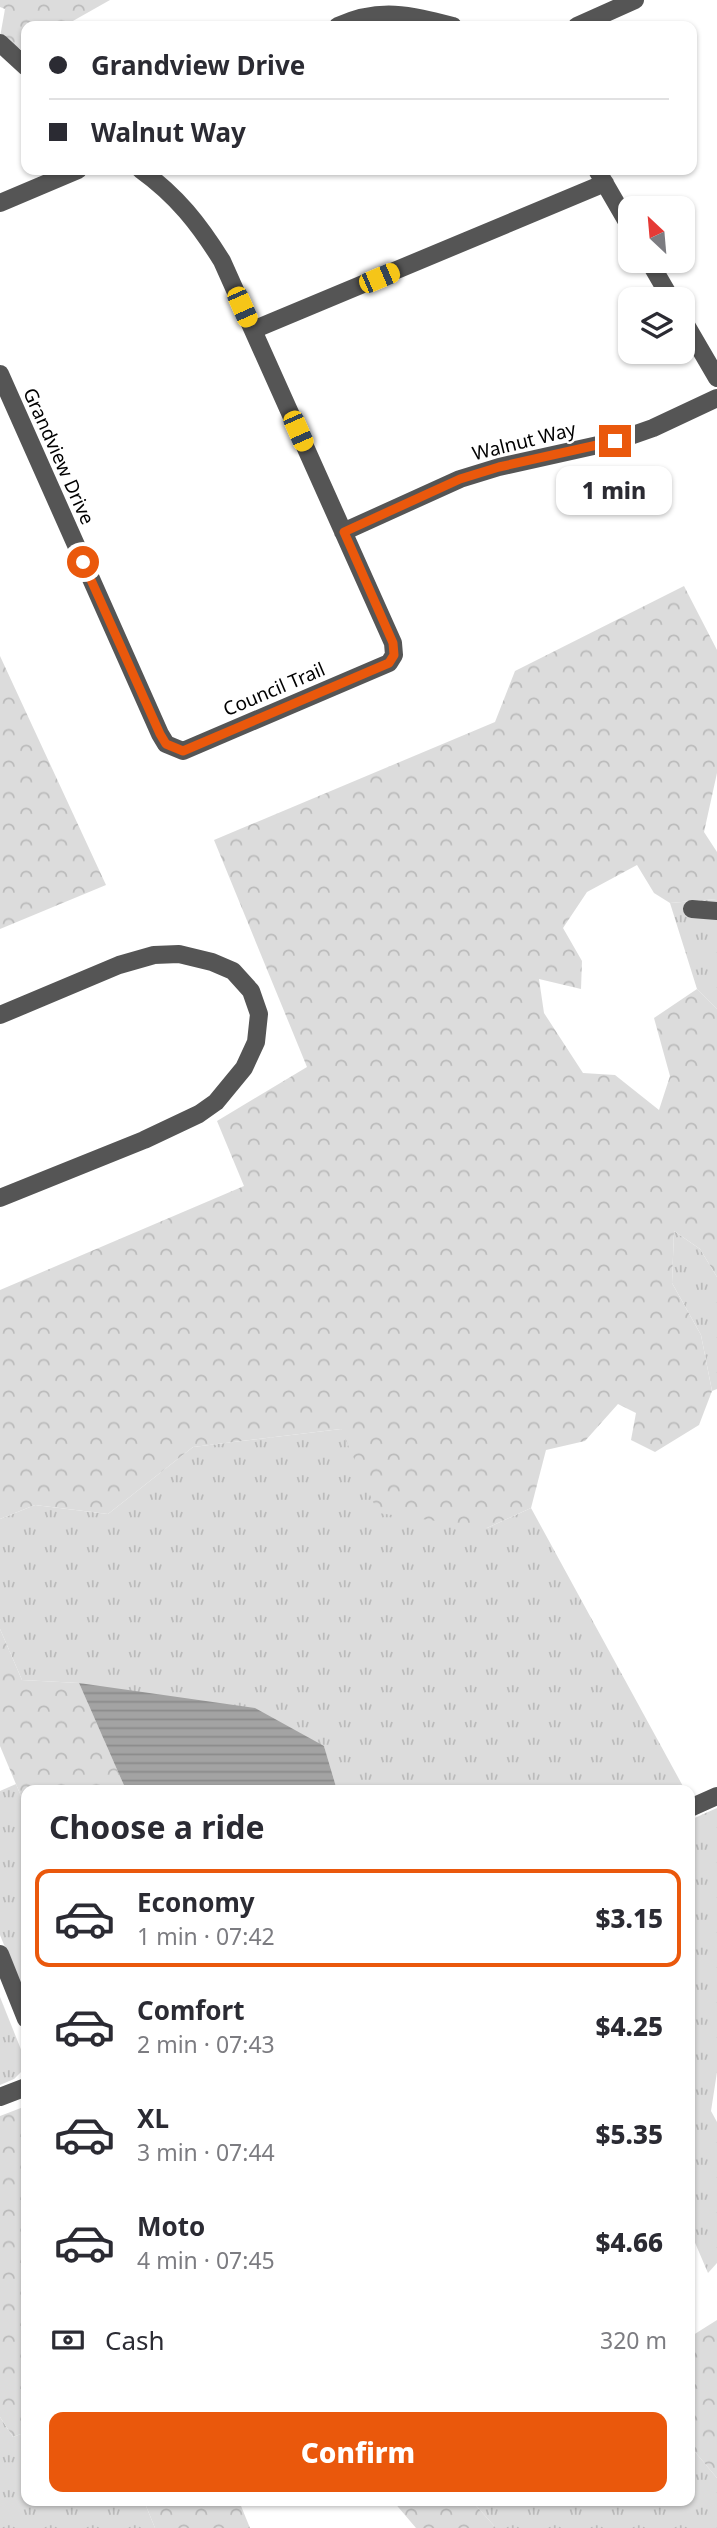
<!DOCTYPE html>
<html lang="en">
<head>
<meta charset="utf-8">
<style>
	:root { --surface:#fff; --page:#f2f2f3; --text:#2b2b33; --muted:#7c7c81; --line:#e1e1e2; --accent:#ea580c }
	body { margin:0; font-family:"Noto Sans",sans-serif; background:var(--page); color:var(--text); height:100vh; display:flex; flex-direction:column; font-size:26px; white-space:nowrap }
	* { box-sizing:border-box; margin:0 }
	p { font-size:23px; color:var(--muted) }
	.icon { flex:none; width:38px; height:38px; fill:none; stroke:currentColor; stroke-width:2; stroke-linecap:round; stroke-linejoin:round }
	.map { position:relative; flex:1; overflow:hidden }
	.drawer { position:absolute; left:21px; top:1785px; width:674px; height:721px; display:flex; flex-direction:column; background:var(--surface); border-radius:14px; box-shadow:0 2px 5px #0004 }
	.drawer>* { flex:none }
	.guide { position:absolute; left:21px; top:21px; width:676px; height:154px; border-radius:14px; box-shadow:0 2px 5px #0004; display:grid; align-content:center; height:154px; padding:0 28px; background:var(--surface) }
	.needle { width:46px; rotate:334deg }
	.tools { position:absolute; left:618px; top:196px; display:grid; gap:14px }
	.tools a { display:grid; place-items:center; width:77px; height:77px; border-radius:14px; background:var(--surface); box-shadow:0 2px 5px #0004; font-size:35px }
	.end { position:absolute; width:32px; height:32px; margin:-16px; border:9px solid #ea580c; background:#fff; box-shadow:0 0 0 4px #fff }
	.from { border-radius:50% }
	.bubble { position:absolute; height:49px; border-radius:14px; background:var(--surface); box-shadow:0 2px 5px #0004; font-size:23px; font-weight:800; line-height:49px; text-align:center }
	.car { position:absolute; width:21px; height:42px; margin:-21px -10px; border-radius:9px; box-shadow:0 0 5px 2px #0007; background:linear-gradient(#f5c518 24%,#345 0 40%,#f5c518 0 76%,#345 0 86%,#f5c518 0) }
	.guide b { display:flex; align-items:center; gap:24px; height:66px; font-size:26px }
	.guide b+b { border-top:2px solid var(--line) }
	.guide i { width:18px; height:18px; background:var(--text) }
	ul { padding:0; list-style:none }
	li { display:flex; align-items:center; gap:21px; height:98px; margin:0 14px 10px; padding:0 14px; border:4px solid transparent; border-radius:14px }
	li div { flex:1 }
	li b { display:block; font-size:26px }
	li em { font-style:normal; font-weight:800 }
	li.active { border-color:var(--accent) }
	li>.icon { width:63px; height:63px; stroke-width:1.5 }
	h2 { padding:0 28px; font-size:32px; line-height:84px }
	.pay { display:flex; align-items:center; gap:18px; height:77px; padding:0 28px; font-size:26px }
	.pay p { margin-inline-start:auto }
	.primary-button { display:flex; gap:14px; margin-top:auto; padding:14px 28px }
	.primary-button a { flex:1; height:80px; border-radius:14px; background:var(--accent); color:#fff; font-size:28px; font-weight:800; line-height:80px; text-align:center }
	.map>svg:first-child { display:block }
	.grass { fill:url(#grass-tufts) }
	.forest { fill:url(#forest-crowns) }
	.water { fill:url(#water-rules) }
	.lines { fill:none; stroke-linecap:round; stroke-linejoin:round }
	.minor { stroke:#555; stroke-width:18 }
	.route { stroke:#ea580c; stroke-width:9 }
	.labels { text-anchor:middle; stroke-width:5; stroke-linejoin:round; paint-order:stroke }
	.street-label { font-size:19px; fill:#000; stroke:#fff }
</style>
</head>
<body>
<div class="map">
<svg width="717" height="2528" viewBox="0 0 717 2528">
	<defs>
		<pattern id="grass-tufts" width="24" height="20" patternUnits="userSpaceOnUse" patternTransform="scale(1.75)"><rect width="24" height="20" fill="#dcdcdc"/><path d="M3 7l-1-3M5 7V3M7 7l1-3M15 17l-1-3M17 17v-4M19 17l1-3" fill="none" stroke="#bbb"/></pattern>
		<pattern id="forest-crowns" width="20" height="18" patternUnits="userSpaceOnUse" patternTransform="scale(1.75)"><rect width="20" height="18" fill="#dcdcdc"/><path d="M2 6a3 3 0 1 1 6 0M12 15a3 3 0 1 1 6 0" fill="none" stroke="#bbb"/></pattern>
		<pattern id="water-rules" width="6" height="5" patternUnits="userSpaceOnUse" patternTransform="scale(1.75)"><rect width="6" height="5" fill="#a3a3a3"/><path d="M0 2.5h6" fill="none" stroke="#8b8b8b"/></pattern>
	</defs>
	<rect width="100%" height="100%" fill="#fff"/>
	<!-- grass -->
	<path class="grass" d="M 717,899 L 717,1009 L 697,989 L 670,903 Z
		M 674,1231 L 700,1249 L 717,1277 L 717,1389 L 712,1391 L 701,1335 L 672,1283 Z
		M 341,1429 L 487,1528 L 531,1508 L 685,1790 L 337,1790 L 324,1746 L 79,1683 L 22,1680 L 0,1629 L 0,1519 L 35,1505 L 108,1514 L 193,1447 Z
		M 16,1784 L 26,1808 L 26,1999 L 0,1935 L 0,1791 Z
		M 717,1808 L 717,2072 L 711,2111 L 717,2122 L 717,2263 L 708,2273 L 690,2231 L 690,1820 Z
		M 0,1997 L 24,2057 L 25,2068 L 14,2079 L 0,2085 Z
		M 0,2417 L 13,2437 L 26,2432 L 26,2501 L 144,2501 L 155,2528 L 0,2528 Z
		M 690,2446 L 717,2478 L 717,2528 L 496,2528 L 472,2501 L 690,2501 Z"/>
	<!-- forest -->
	<path class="forest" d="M 0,0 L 110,0 L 64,26 L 26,26 L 26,48 L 22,50 L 0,37 L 5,9 L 0,7 Z
		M 684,586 L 717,650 L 717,773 L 704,832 L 717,852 L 717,899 L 670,903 L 654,893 L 637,865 L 587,892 L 563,928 L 582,961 L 581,989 L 539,979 L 544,1013 L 583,1073 L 615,1075 L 659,1110 L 670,1076 L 654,1018 L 697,989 L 717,1009 L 717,1277 L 700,1249 L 674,1231 L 672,1283 L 701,1335 L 712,1391 L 699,1425 L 655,1452 L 631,1440 L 636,1413 L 618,1404 L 585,1441 L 546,1450 L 531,1508 L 487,1528 L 378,1513 L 341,1429 L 193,1447 L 108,1514 L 35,1505 L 0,1519 L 0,1290 L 244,1186 L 217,1121 L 307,1067 L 214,840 L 495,722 L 515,671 Z
		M 0,656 L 106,885 L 0,929 Z
		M 0,1629 L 22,1680 L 79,1683 L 126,1790 L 26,1790 L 26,1808 L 0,1746 Z
		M 26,2106 L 26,2432 L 13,2437 L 0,2417 L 0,2116 Z
		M 717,2320 L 717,2478 L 690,2446 L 690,2337 Z
		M 144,2501 L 239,2501 L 250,2528 L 155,2528 Z
		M 393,2501 L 472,2501 L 496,2528 L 416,2528 Z"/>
	<!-- water -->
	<path class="water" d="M 79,1683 L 255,1708 L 324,1746 L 337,1790 L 126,1790 Z"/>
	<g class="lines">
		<!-- minor -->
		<path class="minor" d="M 338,26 C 380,7 410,15 453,26
			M 577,26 L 635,0
			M 0,43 L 26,67
			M 597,170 L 630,227
			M 0,203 L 78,170
			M 649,261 L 671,299
			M 682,318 L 717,378
			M 253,330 L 605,183
			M 0,374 L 160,734 L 166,744 L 183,751 L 389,663 L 394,655 L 393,643 L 222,261 C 199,224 177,196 141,170
			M 343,532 L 460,479 L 499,467 L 616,441 L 653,428 L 717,398
			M 692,909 L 717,911
			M 0,1015 L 119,965 L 154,955 L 179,954 L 212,962 L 233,971 L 251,991 L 259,1014 L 256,1042 L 244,1068 L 216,1102 L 199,1114 L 144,1140 L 0,1198
			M 690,1808 L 717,1796
			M 0,1954 L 26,2019
			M 0,2097 L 26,2087"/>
	</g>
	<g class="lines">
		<!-- route -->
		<path class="route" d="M 83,562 L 160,734 L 166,744 L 183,751 L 389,663 L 394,655 L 393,643 L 344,532 L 460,479 L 499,467 L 615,441"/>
	</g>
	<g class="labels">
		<!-- street labels -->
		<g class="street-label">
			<text transform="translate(524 441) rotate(-14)" y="7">Walnut Way</text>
			<text transform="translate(59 456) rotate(66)" y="7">Grandview Drive</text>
			<text transform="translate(274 689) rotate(-23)" y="7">Council Trail</text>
		</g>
	</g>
</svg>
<div class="tools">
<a><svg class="needle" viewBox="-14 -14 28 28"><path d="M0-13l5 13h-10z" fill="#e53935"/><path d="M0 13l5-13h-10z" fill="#7c7c81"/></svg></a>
<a><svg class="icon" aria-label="layers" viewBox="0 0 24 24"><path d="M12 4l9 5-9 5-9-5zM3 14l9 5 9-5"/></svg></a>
</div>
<i class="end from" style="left:83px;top:562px"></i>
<i class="end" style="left:615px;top:441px"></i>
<div class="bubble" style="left:556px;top:466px;width:116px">1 min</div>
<i class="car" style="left:379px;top:278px;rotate:67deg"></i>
<i class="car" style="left:242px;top:307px;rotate:156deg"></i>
<i class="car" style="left:298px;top:431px;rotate:156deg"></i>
<div class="guide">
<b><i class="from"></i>Grandview Drive</b>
<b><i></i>Walnut Way</b>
</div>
<section class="drawer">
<h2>Choose a ride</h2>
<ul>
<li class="active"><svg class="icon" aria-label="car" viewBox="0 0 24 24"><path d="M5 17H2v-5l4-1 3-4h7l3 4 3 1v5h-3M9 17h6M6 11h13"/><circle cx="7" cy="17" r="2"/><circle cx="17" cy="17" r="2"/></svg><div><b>Economy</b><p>1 min · 07:42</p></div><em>$3.15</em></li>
<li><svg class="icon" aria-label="car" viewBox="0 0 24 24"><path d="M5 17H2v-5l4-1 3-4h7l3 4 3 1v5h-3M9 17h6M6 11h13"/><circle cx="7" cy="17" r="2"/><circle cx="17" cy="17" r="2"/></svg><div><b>Comfort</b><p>2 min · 07:43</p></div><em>$4.25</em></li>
<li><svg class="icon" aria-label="car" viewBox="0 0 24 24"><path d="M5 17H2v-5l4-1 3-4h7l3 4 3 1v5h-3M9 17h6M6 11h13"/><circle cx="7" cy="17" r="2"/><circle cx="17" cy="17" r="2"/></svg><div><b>XL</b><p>3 min · 07:44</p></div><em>$5.35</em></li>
<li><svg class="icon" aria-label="car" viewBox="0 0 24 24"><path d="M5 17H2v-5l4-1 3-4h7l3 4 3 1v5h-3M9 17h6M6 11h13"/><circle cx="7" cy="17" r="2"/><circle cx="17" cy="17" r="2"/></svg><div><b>Moto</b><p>4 min · 07:45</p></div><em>$4.66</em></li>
</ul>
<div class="pay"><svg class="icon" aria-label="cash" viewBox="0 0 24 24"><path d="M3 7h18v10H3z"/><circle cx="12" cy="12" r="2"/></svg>Cash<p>320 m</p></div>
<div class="primary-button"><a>Confirm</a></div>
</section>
</div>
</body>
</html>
